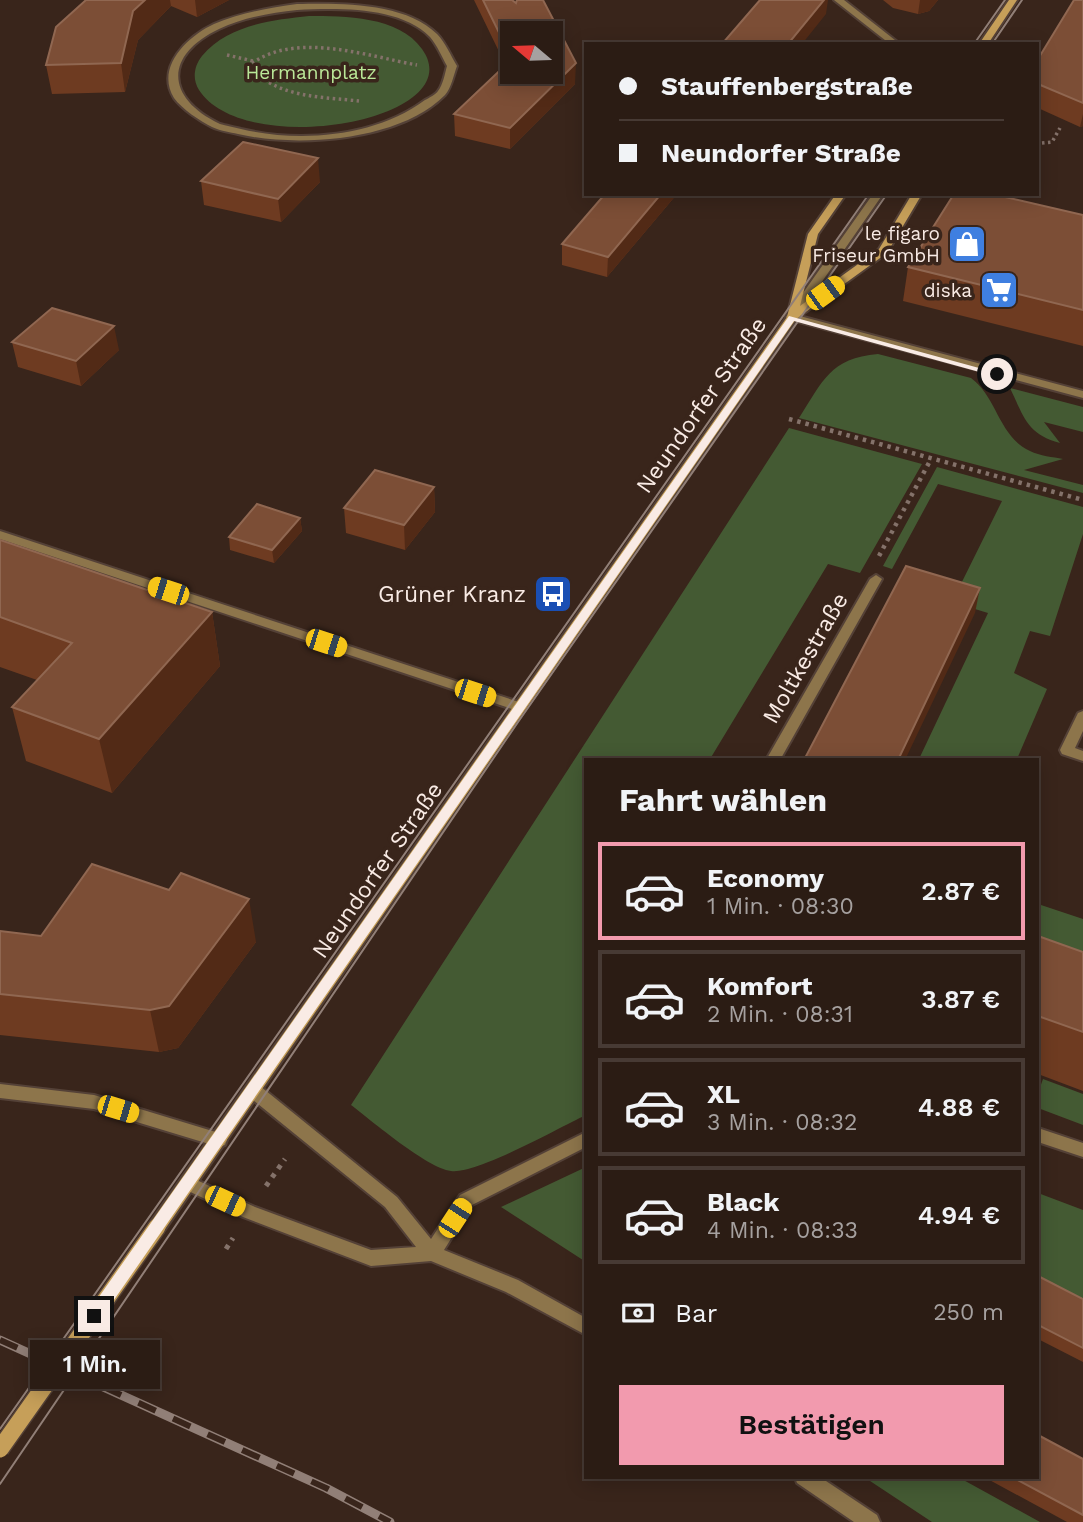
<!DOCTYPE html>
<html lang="de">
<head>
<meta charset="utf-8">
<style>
	:root { --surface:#2b1c14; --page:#372922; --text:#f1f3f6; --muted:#a6a1a0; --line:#473a34; --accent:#f29aae }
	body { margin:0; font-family:"Work Sans",sans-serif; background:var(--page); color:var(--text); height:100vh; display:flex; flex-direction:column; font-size:26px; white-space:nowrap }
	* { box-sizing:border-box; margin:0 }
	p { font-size:23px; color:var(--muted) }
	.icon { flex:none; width:38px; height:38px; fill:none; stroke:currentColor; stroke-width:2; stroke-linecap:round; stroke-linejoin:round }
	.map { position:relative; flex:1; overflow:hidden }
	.side { position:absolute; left:584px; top:758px; width:455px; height:721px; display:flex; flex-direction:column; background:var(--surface); border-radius:0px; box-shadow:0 4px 18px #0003,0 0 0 2px var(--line) }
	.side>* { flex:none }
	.hud { position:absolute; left:584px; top:42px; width:455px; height:154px; border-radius:0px; box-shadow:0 4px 18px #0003,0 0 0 2px var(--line); display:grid; align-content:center; height:154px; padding:0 35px; background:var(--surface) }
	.needle { width:46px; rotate:289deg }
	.controls { position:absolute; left:500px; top:21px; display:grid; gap:14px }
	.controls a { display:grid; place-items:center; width:63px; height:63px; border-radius:0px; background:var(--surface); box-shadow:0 4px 18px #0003,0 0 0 2px var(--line); font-size:35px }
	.end { position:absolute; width:32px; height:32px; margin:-16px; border:9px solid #f9ebe5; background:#111; box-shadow:0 0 0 4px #111 }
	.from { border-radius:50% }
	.bubble { position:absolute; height:49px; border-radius:0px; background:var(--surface); box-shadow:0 4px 18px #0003,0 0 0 2px var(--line); font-size:23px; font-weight:600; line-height:49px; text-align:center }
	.car { position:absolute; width:21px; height:42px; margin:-21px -10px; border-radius:9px; box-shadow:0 0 5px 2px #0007; background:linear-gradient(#f5c518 24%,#345 0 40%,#f5c518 0 76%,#345 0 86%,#f5c518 0) }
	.hud b { display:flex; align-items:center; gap:24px; height:66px; font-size:26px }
	.hud b+b { border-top:2px solid var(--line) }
	.hud i { width:18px; height:18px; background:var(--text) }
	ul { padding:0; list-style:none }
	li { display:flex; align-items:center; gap:21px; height:98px; margin:0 14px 10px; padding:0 21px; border:4px solid var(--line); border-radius:0px }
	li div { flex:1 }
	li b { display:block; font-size:26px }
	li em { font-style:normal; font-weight:600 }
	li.active { border-color:var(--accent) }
	li>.icon { width:63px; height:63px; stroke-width:1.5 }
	h2 { padding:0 35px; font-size:32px; line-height:84px }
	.pay { display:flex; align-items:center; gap:18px; height:77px; padding:0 35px; font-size:26px }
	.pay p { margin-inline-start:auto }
	.button { display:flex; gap:14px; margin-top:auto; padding:14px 35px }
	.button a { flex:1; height:80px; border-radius:0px; background:var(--accent); color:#111; font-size:28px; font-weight:600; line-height:80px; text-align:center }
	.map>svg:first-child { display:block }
	.green { fill:#445a33 }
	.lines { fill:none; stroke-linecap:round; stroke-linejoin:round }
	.lane-casing { stroke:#544137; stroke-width:4 }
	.street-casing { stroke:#544137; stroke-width:4 }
	.secondary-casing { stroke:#544137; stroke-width:4 }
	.path-far2 { stroke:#84726a; stroke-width:3.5; stroke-dasharray:2.5 3.5; stroke-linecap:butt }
	.path-far1 { stroke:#84726a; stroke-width:4.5; stroke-dasharray:3.5 5; stroke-linecap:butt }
	.path { stroke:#84726a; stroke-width:5; stroke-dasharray:4.5 6; stroke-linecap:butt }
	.lane { fill:#8d754b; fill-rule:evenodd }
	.street { fill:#8d754b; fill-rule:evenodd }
	.secondary { fill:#c69f59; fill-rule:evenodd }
	.tram { stroke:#917f77; stroke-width:2 }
	.rail-casing { stroke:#917f77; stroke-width:9 }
	.rail { stroke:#39251b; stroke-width:6; stroke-dasharray:19; stroke-linecap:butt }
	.secondary-bridge-casing { stroke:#544137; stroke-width:20; stroke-linecap:butt }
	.secondary-bridge { stroke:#c69f59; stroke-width:17 }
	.wall { fill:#6e3b21 }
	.shaded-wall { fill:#522a16 }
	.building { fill:#7c4e36; stroke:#906751; stroke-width:2; fill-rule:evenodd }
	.route { fill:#f9ebe5 }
	.labels { text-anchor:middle; stroke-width:7; stroke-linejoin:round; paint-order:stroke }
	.far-park-label { font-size:19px; fill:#bae898; stroke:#39251b }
	.far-poi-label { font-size:19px; fill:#f9ebe5; stroke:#39251b; text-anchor:end }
	.street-label { font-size:23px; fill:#f9ebe5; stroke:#39251b }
	.poi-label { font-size:23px; fill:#f9ebe5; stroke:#39251b; text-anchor:end }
</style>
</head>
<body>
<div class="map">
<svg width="1083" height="1522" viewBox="0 0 1083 1522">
	<rect width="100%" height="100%" fill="#39251b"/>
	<!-- green -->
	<path class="green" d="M 309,16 C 344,16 399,16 422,49 C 473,120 245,161 199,90 C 192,79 194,66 202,56 C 228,25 272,20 309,16 Z
		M 878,354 L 971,378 C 997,397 999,437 1030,451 C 1040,456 1053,457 1063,459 L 1024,470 L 1083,485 L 1083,493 L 799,418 C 823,381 830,358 878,354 Z
		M 1010,388 L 1083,407 L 1083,432 L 1044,422 L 1060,443 C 1027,434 1024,417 1010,388 Z
		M 789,428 L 922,464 L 860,573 L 828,564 L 710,759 L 586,760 L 586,1115 C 560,1127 476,1175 451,1171 C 427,1168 372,1121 351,1105 Z
		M 937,467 L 1083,507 L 1083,534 L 1050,636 L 1030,631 L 1014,673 L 1047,689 L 1017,759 L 919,759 L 988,613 L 952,602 L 1002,501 L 938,484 L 892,569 L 883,566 Z
		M 1038,904 L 1083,919 L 1083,1006 L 1038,990 Z
		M 1043,1079 L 1083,1094 L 1083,1125 L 1038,1108 L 1038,1093 Z
		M 586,1167 L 586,1262 L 501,1207 Z
		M 1038,1193 L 1083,1210 L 1083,1301 L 1038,1279 Z
		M 864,1477 L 958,1477 L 1040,1522 L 932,1522 Z"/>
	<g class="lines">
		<defs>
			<path id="lane" d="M 873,194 L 883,194 L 796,319 L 788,319 L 786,317 Z
				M 1083,711 L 1083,731 L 1075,748 L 1083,751 L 1083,761 L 1062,754 L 1060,750 L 1078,713 Z"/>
			<path id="street" d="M 834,0 L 844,0 L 900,44 L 890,44 Z
				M 297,4 C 339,3 405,2 437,34 C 445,42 451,56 457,66 C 454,74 451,89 445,95 C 400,141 297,148 238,134 C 230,132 220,131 212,127 C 200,121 182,109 174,98 C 155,67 188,36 214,24 C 240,13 269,8 297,4 ZM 297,10 C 337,8 400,6 430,37 C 437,45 442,57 447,66 C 445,73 443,85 438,91 C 436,94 429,98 425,100 C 375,137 300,143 241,129 C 234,127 226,126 220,124 C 165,98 164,55 219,29 C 244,17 271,13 297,10 Z
				M 792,314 L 1083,391 L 1083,398 L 788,319 L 786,317 Z
				M 0,531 L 525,704 L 527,707 L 525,710 L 515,710 L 0,539 Z
				M 876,575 L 882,579 L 780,760 L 766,760 L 870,579 Z
				M 0,1084 L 94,1095 L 219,1133 L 225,1135 L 227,1140 L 225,1145 L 219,1147 L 94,1109 L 0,1098 Z
				M 254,1084 L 260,1086 L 397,1197 L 431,1239 L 460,1195 L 586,1132 L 586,1147 L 472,1205 L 444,1250 L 518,1280 L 586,1318 L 586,1335 L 506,1292 L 431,1261 L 371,1266 L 243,1217 L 182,1188 L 180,1183 L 182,1178 L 188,1176 L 255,1207 L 371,1250 L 416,1247 L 385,1207 L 248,1096 L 246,1091 L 248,1086 Z
				M 1038,1128 L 1083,1143 L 1083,1157 L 1038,1142 Z
				M 795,1477 L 820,1477 L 877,1515 L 880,1522 L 854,1522 L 797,1483 Z"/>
			<path id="secondary" d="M 1009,0 L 1017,0 L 988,44 L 979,44 Z
				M 836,194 L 846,194 L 818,234 L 800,306 L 879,249 L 912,194 L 922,194 L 887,253 L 796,319 L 163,1232 L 157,1235 L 151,1232 L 148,1227 L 151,1222 L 787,317 L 808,234 Z"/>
		</defs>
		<!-- lane casing -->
		<use href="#lane" class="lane-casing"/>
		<!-- street casing -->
		<use href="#street" class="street-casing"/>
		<!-- secondary casing -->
		<use href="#secondary" class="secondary-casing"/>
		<!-- path-far2 -->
		<path class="path-far2" d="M 227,55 L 253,61
			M 359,101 C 325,97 270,98 251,64 C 296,31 367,56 417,65
			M 1042,143 L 1052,142 L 1060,128"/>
		<!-- path-far1 -->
		<path class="path-far1" d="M 789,419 L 1083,500
			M 879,556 L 931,459"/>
		<!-- path -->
		<path class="path" d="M 266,1186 L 285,1159
			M 226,1249 L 233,1238"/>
		<!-- lane -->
		<use href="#lane" class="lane"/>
		<!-- street -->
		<use href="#street" class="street"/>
		<!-- secondary -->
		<use href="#secondary" class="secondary"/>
		<!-- tram -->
		<path class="tram" d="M 974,44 L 1005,0
			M 992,44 L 1022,0
			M 0,1429 L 869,194
			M 0,1484 L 518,722 L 887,194"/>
		<defs>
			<path id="rail" d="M 0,1340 L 326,1488 L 390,1522"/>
		</defs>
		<!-- rail casing -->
		<use href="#rail" class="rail-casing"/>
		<!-- rail -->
		<use href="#rail" class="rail"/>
		<defs>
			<path id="secondary-bridge" d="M 0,1449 L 157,1227"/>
		</defs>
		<!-- secondary-bridge casing -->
		<use href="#secondary-bridge" class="secondary-bridge-casing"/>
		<!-- secondary-bridge -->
		<use href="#secondary-bridge" class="secondary-bridge"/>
	</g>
	<!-- wall -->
	<path class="wall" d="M 86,0 L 229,0 L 197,17 L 171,6 L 138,40 L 125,92 L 52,94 L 46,65 Z
		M 474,0 L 512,0 L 575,84 L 510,149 L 455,136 L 454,114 L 506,66 Z
		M 883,0 L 938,0 L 929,11 L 918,14 L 893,8 Z
		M 1083,0 L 1083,126 L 1080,127 L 1038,108 L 1038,59 Z
		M 201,181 L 320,182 L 281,222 L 204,205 Z
		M 605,194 L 677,194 L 607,277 L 562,265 L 562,244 Z
		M 1083,215 L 1083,346 L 903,301 L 908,267 Z
		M 12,342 L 119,350 L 81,386 L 18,367 Z
		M 434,487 L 435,512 L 405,550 L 346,533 L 344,508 Z
		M 300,518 L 302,531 L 274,563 L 230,550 L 229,537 Z
		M 0,540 L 212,612 L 220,666 L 112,793 L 26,761 L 12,707 L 37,680 L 0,667 Z
		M 0,931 L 41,936 L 256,942 L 178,1048 L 159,1052 L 0,1035 Z
		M 1038,936 L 1083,952 L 1083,1091 L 1038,1074 Z
		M 1038,1276 L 1083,1299 L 1083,1362 L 1038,1339 Z
		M 1083,1459 L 1083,1522 L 1067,1522 L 984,1477 L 1038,1477 Z"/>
	<!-- shaded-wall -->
	<path class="shaded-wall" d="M 145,0 L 170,0 L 171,6 L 138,40 L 125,92 L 121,63 L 133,11 Z
		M 195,0 L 229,0 L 197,17 Z
		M 824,0 L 828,0 L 826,14 L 802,44 L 788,44 Z
		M 920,0 L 938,0 L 929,11 L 918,14 Z
		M 576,63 L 575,84 L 510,149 L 510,128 Z
		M 1083,114 L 1083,126 L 1080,127 Z
		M 318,158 L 320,182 L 281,222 L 278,199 Z
		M 661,194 L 677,194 L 607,277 L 608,257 Z
		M 114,326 L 119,350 L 81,386 L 76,361 Z
		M 434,487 L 435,512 L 405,550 L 404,525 Z
		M 300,518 L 302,531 L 274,563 L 272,550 Z
		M 980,588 L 975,613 L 905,760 L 898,760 Z
		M 212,612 L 220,666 L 112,793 L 99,739 Z
		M 249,899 L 256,942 L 178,1048 L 159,1052 L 150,1010 Z"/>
	<!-- building -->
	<path class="building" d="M 86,0 L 145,0 L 133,11 L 121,63 L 46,65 L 56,27 Z
		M 483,0 L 512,0 L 516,3 L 517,0 L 543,0 L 576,63 L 510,128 L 454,114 L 512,59 ZM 513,33 L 551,33 L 551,72 L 513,72 Z
		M 760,0 L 824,0 L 788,44 L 722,44 Z
		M 1074,0 L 1083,0 L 1083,103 L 1038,84 L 1038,59 Z
		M 243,142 L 318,158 L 278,199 L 201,181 Z
		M 605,194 L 661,194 L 608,257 L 562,244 Z
		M 954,194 L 992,194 L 1083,215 L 1083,310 L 908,267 Z
		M 52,308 L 114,326 L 76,361 L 12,342 Z
		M 375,470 L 434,487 L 404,525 L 344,508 Z
		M 257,504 L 300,518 L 272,550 L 229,537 Z
		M 0,540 L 212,612 L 99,739 L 12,707 L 72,643 L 0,617 Z
		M 906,566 L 980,588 L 898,760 L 804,760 Z
		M 92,864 L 169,890 L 181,873 L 249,899 L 169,1006 L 150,1010 L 0,994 L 0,931 L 41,936 Z
		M 1038,936 L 1083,952 L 1083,1032 L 1038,1016 Z
		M 1038,1276 L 1083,1299 L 1083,1348 L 1038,1325 Z
		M 1038,1435 L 1083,1459 L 1083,1515 L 1012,1477 L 1038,1477 Z"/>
	<!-- route -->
	<path class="route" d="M 789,316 L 1001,374 L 994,376 L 794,321 L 100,1320 L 89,1320 L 89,1311 Z"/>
	<!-- icons -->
	<defs>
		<symbol id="shop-square" viewBox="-11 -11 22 22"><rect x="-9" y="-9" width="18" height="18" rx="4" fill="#3f7fe0" stroke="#39251b"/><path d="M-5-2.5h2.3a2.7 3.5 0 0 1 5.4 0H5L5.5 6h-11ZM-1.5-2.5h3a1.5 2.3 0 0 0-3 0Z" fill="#fff"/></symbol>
		<symbol id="supermarket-square" viewBox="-11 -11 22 22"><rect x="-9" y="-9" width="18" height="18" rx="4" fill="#3f7fe0" stroke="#39251b"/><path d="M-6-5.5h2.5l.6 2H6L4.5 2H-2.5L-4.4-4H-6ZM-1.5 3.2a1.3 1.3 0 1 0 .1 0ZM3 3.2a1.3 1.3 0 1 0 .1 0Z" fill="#fff"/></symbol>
		<symbol id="bus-square" viewBox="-11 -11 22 22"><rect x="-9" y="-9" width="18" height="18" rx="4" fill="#1a4fb4" stroke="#39251b"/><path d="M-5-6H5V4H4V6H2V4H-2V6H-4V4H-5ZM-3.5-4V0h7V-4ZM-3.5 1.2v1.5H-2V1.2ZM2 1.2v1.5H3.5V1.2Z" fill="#fff"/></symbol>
	</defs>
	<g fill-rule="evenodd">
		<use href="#shop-square" x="945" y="222" width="44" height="44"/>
		<use href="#supermarket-square" x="977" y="268" width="44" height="44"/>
		<use href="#bus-square" x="531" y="572" width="44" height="44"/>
	</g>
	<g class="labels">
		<!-- far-park labels -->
		<g class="far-park-label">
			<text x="311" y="79">Hermannplatz</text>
		</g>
		<!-- far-poi labels -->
		<g class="far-poi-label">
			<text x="940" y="240">le figaro<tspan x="940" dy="22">Friseur GmbH</tspan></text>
			<text x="972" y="297">diska</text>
		</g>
		<!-- street labels -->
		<g class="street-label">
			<text transform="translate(701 405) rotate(-55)" y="8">Neundorfer Straße</text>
			<text transform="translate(805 658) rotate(-60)" y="8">Moltkestraße</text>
			<text transform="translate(377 870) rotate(-55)" y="8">Neundorfer Straße</text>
		</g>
		<!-- poi labels -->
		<g class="poi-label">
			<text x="526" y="602">Grüner Kranz</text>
		</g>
	</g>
</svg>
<div class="controls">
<a><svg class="needle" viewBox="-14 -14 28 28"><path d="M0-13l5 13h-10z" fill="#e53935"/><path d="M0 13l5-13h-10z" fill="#a6a1a0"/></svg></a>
</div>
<i class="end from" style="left:997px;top:374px"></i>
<i class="end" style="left:94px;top:1316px"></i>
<div class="bubble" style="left:30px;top:1340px;width:130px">1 Min.</div>
<i class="car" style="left:825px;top:293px;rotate:54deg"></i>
<i class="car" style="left:168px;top:591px;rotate:288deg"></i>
<i class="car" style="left:326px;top:643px;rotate:108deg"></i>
<i class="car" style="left:475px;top:693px;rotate:108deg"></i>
<i class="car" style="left:118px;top:1109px;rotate:107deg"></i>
<i class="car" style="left:225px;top:1201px;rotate:115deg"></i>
<i class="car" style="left:455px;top:1218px;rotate:33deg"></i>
<div class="hud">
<b><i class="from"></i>Stauffenbergstraße</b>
<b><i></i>Neundorfer Straße</b>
</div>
<section class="side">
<h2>Fahrt wählen</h2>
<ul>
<li class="active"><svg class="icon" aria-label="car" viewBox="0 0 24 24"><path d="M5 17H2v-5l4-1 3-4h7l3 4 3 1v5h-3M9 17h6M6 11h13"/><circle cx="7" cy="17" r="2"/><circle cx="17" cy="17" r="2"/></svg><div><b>Economy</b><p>1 Min. · 08:30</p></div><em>2.87 €</em></li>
<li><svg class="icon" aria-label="car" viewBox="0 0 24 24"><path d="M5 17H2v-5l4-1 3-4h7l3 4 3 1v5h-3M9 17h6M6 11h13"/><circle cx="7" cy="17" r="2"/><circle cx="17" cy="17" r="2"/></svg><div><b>Komfort</b><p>2 Min. · 08:31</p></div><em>3.87 €</em></li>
<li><svg class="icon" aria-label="car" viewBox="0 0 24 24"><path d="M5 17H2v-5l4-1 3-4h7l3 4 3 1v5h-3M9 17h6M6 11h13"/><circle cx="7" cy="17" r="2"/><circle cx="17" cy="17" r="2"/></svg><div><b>XL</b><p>3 Min. · 08:32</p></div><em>4.88 €</em></li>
<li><svg class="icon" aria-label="car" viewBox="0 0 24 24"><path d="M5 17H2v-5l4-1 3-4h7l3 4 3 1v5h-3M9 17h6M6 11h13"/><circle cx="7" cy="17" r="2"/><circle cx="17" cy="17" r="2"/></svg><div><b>Black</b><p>4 Min. · 08:33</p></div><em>4.94 €</em></li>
</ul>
<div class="pay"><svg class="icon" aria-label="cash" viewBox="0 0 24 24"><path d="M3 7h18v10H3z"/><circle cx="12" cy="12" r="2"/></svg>Bar<p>250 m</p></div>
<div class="button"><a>Bestätigen</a></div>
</section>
</div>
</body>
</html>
